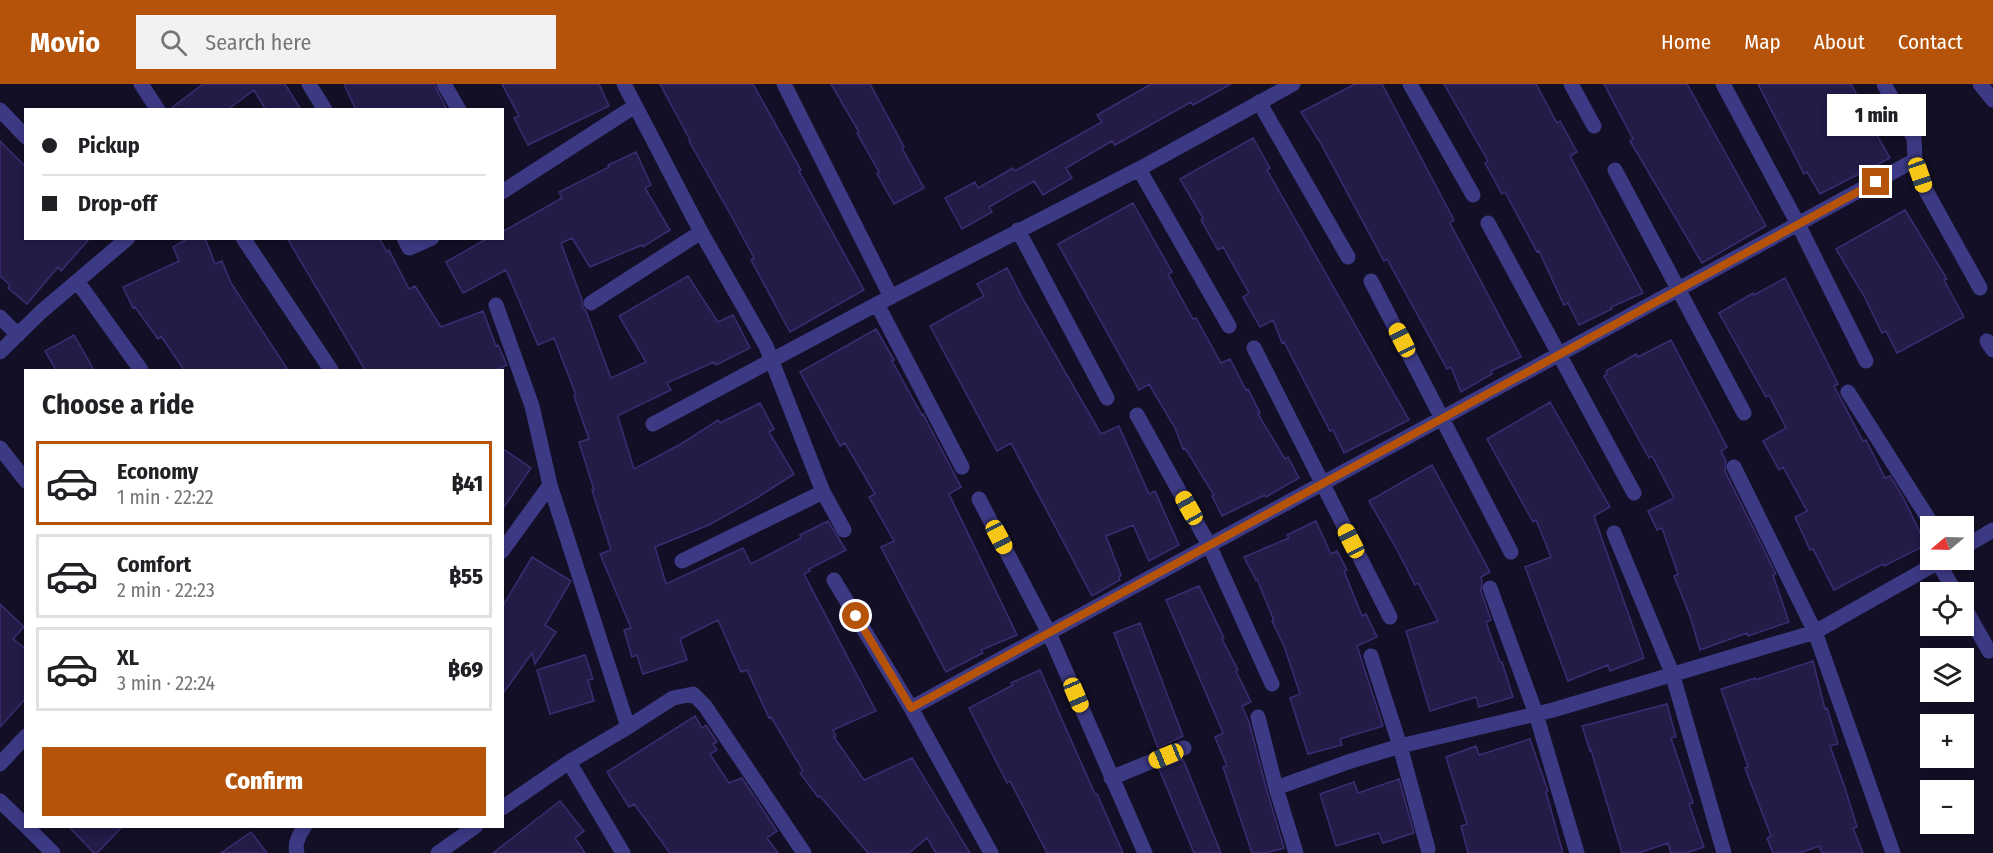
<!DOCTYPE html>
<html lang="en">
<head>
<meta charset="utf-8">
<style>
	:root { --surface:#fff; --page:#f2f2f2; --text:#202124; --muted:#757577; --line:#e0e0e0; --accent:#b45309 }
	body { margin:0; font-family:"Fira Sans Condensed",sans-serif; background:var(--page); color:var(--text); height:100vh; display:flex; flex-direction:column; font-size:22px; white-space:nowrap }
	* { box-sizing:border-box; margin:0 }
	p { font-size:20px; color:var(--muted) }
	.icon { flex:none; width:33px; height:33px; fill:none; stroke:currentColor; stroke-width:2; stroke-linecap:round; stroke-linejoin:round }
	.map { position:relative; flex:1; overflow:hidden }
	.sheet { position:absolute; left:24px; top:285px; width:480px; height:459px; display:flex; flex-direction:column; background:var(--surface); border-radius:0px; box-shadow:0 3px 9px #0003 }
	.sheet>* { flex:none }
	.hud { position:absolute; left:24px; top:24px; width:480px; height:132px; border-radius:0px; box-shadow:0 3px 9px #0003; display:grid; align-content:center; height:132px; padding:0 18px; background:var(--surface) }
	.needle { width:39px; rotate:251deg }
	.tools { position:absolute; left:1920px; top:432px; display:grid; gap:12px }
	.tools a { display:grid; place-items:center; width:54px; height:54px; border-radius:0px; background:var(--surface); box-shadow:0 3px 9px #0003; font-size:30px }
	.end { position:absolute; width:27px; height:27px; margin:-14px; border:8px solid #b45309; background:#fff; box-shadow:0 0 0 3px #fff }
	.from { border-radius:50% }
	.bubble { position:absolute; height:42px; border-radius:0px; background:var(--surface); box-shadow:0 3px 9px #0003; font-size:20px; font-weight:800; line-height:42px; text-align:center }
	.car { position:absolute; width:18px; height:36px; margin:-18px -9px; border-radius:8px; box-shadow:0 0 4px 2px #0007; background:linear-gradient(#f5c518 24%,#345 0 40%,#f5c518 0 76%,#345 0 86%,#f5c518 0) }
	.hud b { display:flex; align-items:center; gap:21px; height:57px; font-size:22px }
	.hud b+b { border-top:2px solid var(--line) }
	.hud i { width:15px; height:15px; background:var(--text) }
	ul { padding:0; list-style:none }
	li { display:flex; align-items:center; gap:18px; height:84px; margin:0 12px 9px; padding:0 6px; border:3px solid var(--line); border-radius:0px }
	li div { flex:1 }
	li b { display:block; font-size:22px }
	li em { font-style:normal; font-weight:800 }
	li.current { border-color:var(--accent) }
	li>.icon { width:54px; height:54px; stroke-width:1.5 }
	h2 { padding:0 18px; font-size:27px; line-height:72px }
	.primary-button { display:flex; gap:12px; margin-top:auto; padding:12px 18px }
	.primary-button a { flex:1; height:69px; border-radius:0px; background:var(--accent); color:#fff; font-size:24px; font-weight:800; line-height:69px; text-align:center }
	header { display:flex; align-items:center; gap:36px; box-sizing:border-box; height:84px; padding:0 30px; background:var(--accent); color:#fff }
	header strong { font-size:28px }
	nav { display:flex; gap:33px; margin-inline-start:auto; font-size:21px }
	.search { width:420px; height:54px; background:var(--page); display:flex; align-items:center; gap:15px; box-sizing:border-box; padding:0 21px; border-radius:0px; color:var(--muted); font-size:22px }
	.map>svg:first-child { display:block }
	.building { fill:#241b47; stroke:#3b2d73; stroke-width:1.5 }
	.lines { fill:none; stroke-linecap:round; stroke-linejoin:round }
	.minor { stroke:#3d3a85; stroke-width:15 }
	.route { stroke:#b45309; stroke-width:8 }
</style>
</head>
<body>
<header>
<strong>Movio</strong>
<div class="search"><svg class="icon" aria-label="search" viewBox="0 0 24 24"><circle cx="10" cy="10" r="6"/><path d="M15 15l6 6"/></svg>Search here</div>
<nav><a>Home</a><a>Map</a><a>About</a><a>Contact</a></nav>
</header>
<div class="map">
<svg width="1993" height="769" viewBox="0 0 1993 769">
	<rect width="100%" height="100%" fill="#130f26"/>
	<!-- building -->
	<path class="building" d="M 203,0 L 285,0 L 301,26 L 266,26 L 254,6 L 227,26 L 169,26 Z
		M 344,0 L 434,0 L 447,26 L 356,26 Z
		M 502,0 L 599,0 L 609,22 L 528,61 L 514,34 L 519,32 Z
		M 660,0 L 753,0 L 801,86 L 799,87 L 864,206 L 790,248 L 751,176 L 754,174 L 733,135 L 689,57 L 690,56 Z
		M 831,0 L 870,0 L 904,63 L 902,64 L 924,104 L 894,120 L 877,90 L 879,88 L 857,49 L 859,48 Z
		M 1151,0 L 1231,0 L 1193,21 L 1191,18 L 1115,61 L 1112,57 L 1066,84 L 1072,94 L 1043,111 L 1034,97 L 989,123 L 992,128 L 962,145 L 945,114 L 975,98 L 978,104 L 1013,84 L 1015,87 L 1102,38 L 1097,31 Z
		M 1355,0 L 1382,0 L 1454,136 L 1450,139 L 1521,273 L 1491,287 L 1492,290 L 1461,308 L 1451,283 L 1447,285 L 1387,175 L 1384,177 L 1320,58 L 1301,28 Z
		M 1444,0 L 1536,0 L 1557,39 L 1560,37 L 1577,68 L 1570,72 L 1643,209 L 1611,223 L 1612,225 L 1579,241 L 1568,219 L 1564,221 L 1539,167 L 1537,168 L 1505,108 L 1502,110 L 1485,79 L 1488,77 Z
		M 1604,0 L 1687,0 L 1766,142 L 1702,179 L 1630,57 L 1633,55 Z
		M 1758,0 L 1851,0 L 1868,31 L 1866,32 L 1890,74 L 1820,110 L 1807,88 L 1804,90 Z
		M 1253,54 L 1270,84 L 1267,86 L 1409,336 L 1344,369 L 1333,346 L 1330,347 L 1284,258 L 1282,259 L 1273,236 L 1260,243 L 1243,213 L 1249,209 L 1223,163 L 1218,166 L 1201,136 L 1203,134 L 1180,95 Z
		M 0,57 L 26,83 L 26,154 L 90,154 L 61,187 L 58,183 L 27,220 L 8,204 L 10,201 L 0,192 Z
		M 636,68 L 651,101 L 645,104 L 670,146 L 643,163 L 642,161 L 590,183 L 572,154 L 561,159 L 582,216 L 583,224 L 586,227 L 611,294 L 646,278 L 619,232 L 688,192 L 718,238 L 733,231 L 750,264 L 716,281 L 714,278 L 667,299 L 671,306 L 619,331 L 618,333 L 634,385 L 681,360 L 718,336 L 720,339 L 760,319 L 774,345 L 769,348 L 794,390 L 755,415 L 711,440 L 655,463 L 666,500 L 743,464 L 751,480 L 801,454 L 800,451 L 828,437 L 846,466 L 809,485 L 810,487 L 804,490 L 876,627 L 833,646 L 836,652 L 834,653 L 864,696 L 912,674 L 970,769 L 936,769 L 927,754 L 909,769 L 868,769 L 820,712 L 818,713 L 800,689 L 803,687 L 771,633 L 769,634 L 747,586 L 741,588 L 718,536 L 680,555 L 687,576 L 643,590 L 637,571 L 632,573 L 624,546 L 631,544 L 600,470 L 611,466 L 592,406 L 594,406 L 579,358 L 589,355 L 574,312 L 576,311 L 554,254 L 538,261 L 506,186 L 463,209 L 446,178 L 488,154 L 502,154 L 502,148 L 562,114 L 559,108 L 609,83 L 608,81 Z
		M 1133,119 L 1172,188 L 1168,190 L 1193,235 L 1196,234 L 1221,279 L 1230,275 L 1246,306 L 1248,305 L 1260,329 L 1258,330 L 1285,375 L 1288,373 L 1299,394 L 1266,413 L 1265,411 L 1222,432 L 1212,412 L 1214,411 L 1185,364 L 1183,365 L 1175,344 L 1149,300 L 1139,306 L 1058,160 Z
		M 1905,126 L 1947,195 L 1944,196 L 1964,233 L 1897,269 L 1886,247 L 1882,249 L 1864,212 L 1836,165 Z
		M 189,154 L 205,154 L 215,180 L 222,177 L 231,199 L 288,286 L 184,286 L 161,252 L 158,255 L 135,223 L 133,224 L 123,203 L 179,177 L 173,163 Z
		M 287,154 L 379,154 L 387,168 L 389,166 L 409,205 L 415,202 L 441,243 L 483,227 L 496,262 L 498,261 L 507,281 L 496,286 L 365,286 Z
		M 1007,184 L 1023,215 L 1101,350 L 1119,342 L 1149,410 L 1155,407 L 1179,461 L 1149,477 L 1133,441 L 1106,452 L 1121,491 L 1119,493 L 1120,496 L 1092,512 L 1011,359 L 997,367 L 930,242 L 984,212 L 977,200 Z
		M 1785,194 L 1838,300 L 1834,302 L 1863,357 L 1866,356 L 1885,394 L 1890,392 L 1903,413 L 1926,461 L 1884,482 L 1883,480 L 1834,506 L 1813,465 L 1810,466 L 1795,433 L 1807,427 L 1783,383 L 1779,386 L 1763,357 L 1786,344 L 1769,311 L 1766,313 L 1719,229 L 1753,209 L 1754,211 Z
		M 876,245 L 894,276 L 892,277 L 922,331 L 923,330 L 961,403 L 949,410 L 1017,551 L 981,566 L 983,569 L 946,588 L 881,463 L 894,457 L 869,413 L 875,410 L 845,359 L 840,362 L 800,288 Z
		M 74,251 L 94,286 L 56,286 L 45,267 Z
		M 1671,256 L 1727,363 L 1721,367 L 1726,377 L 1725,387 L 1776,490 L 1773,491 L 1789,538 L 1748,552 L 1747,549 L 1700,566 L 1690,532 L 1674,492 L 1678,490 L 1662,444 L 1657,446 L 1648,427 L 1674,414 L 1652,372 L 1649,374 L 1604,292 L 1607,290 L 1606,287 L 1636,270 L 1638,273 Z
		M 1550,318 L 1610,423 L 1594,432 L 1644,574 L 1610,587 L 1608,581 L 1568,597 L 1525,483 L 1551,473 L 1536,436 L 1533,438 L 1487,355 Z
		M 502,364 L 531,384 L 502,426 Z
		M 1432,381 L 1490,488 L 1481,493 L 1482,498 L 1481,507 L 1491,536 L 1486,538 L 1500,578 L 1502,578 L 1513,613 L 1479,623 L 1476,613 L 1430,627 L 1406,547 L 1438,537 L 1418,499 L 1415,501 L 1396,464 L 1369,417 Z
		M 1316,437 L 1331,470 L 1337,467 L 1347,486 L 1344,487 L 1362,532 L 1366,530 L 1377,553 L 1357,562 L 1383,642 L 1340,655 L 1342,661 L 1308,670 L 1290,614 L 1300,610 L 1284,562 L 1272,537 L 1274,537 L 1257,495 L 1256,496 L 1244,473 L 1289,454 L 1287,451 Z
		M 532,473 L 571,497 L 545,541 L 556,548 L 535,580 L 532,569 L 502,611 L 502,523 Z
		M 1199,502 L 1224,554 L 1222,555 L 1238,586 L 1236,587 L 1251,618 L 1242,622 L 1249,638 L 1267,707 L 1284,764 L 1266,769 L 1252,769 L 1223,683 L 1227,682 L 1215,653 L 1223,649 L 1166,516 Z
		M 0,520 L 24,543 L 13,555 L 26,565 L 26,614 L 0,643 Z
		M 1140,539 L 1183,652 L 1158,664 L 1114,549 Z
		M 585,571 L 593,595 L 588,596 L 594,617 L 550,630 L 537,586 Z
		M 1813,577 L 1825,625 L 1827,624 L 1838,660 L 1830,662 L 1845,704 L 1857,743 L 1853,744 L 1863,769 L 1822,769 L 1819,762 L 1800,769 L 1773,769 L 1767,754 L 1771,752 L 1745,684 L 1748,683 L 1721,605 L 1755,594 L 1755,596 Z
		M 1040,586 L 1095,710 L 1097,710 L 1123,769 L 1047,769 L 1010,697 L 1007,699 L 969,624 L 1013,601 L 1011,599 Z
		M 1667,620 L 1676,653 L 1671,654 L 1693,719 L 1689,720 L 1704,763 L 1686,769 L 1671,769 L 1668,759 L 1639,769 L 1622,769 L 1591,666 L 1590,667 L 1582,642 Z
		M 695,632 L 702,644 L 706,641 L 717,658 L 713,660 L 717,666 L 710,670 L 729,699 L 742,694 L 777,747 L 767,754 L 778,769 L 670,769 L 634,720 L 629,723 L 607,688 Z
		M 1530,655 L 1548,707 L 1546,708 L 1563,769 L 1468,769 L 1461,742 L 1467,740 L 1446,673 L 1476,662 L 1479,671 Z
		M 1183,675 L 1221,769 L 1194,769 L 1159,685 Z
		M 1399,695 L 1414,749 L 1383,759 L 1379,749 L 1336,762 L 1320,710 L 1354,698 L 1358,709 Z
		M 560,717 L 584,747 L 575,754 L 585,769 L 493,769 Z
		M 68,742 L 123,742 L 97,769 L 94,769 Z
		M 251,748 L 267,769 L 221,769 Z"/>
	<g class="lines">
		<!-- minor -->
		<path class="minor" d="M 141,0 L 158,26
			M 309,0 L 325,26
			M 444,0 L 459,26
			M 624,0 L 701,148 L 766,262 L 823,408 L 844,446
			M 784,0 L 891,213
			M 1410,0 L 1473,111
			M 1571,0 L 1594,42
			M 1723,0 L 1798,140 L 1866,277
			M 1884,0 L 1914,54 L 1915,76 L 1925,105 L 1980,204
			M 1980,0 L 1993,16
			M 1259,18 L 1348,173
			M 0,26 L 26,53
			M 1139,85 L 1229,242
			M 1615,86 L 1744,329
			M 502,108 L 635,22
			M 1488,139 L 1634,409
			M 1018,146 L 1107,314
			M 243,154 L 331,286
			M 404,154 L 409,164 L 432,154
			M 77,197 L 141,286
			M 1371,197 L 1511,468
			M 591,219 L 701,148
			M 877,220 L 962,383
			M 496,221 L 532,322 L 550,401 L 628,643
			M 0,233 L 18,251
			M 1987,257 L 1993,266
			M 1254,264 L 1390,533
			M 0,268 L 42,227 L 128,154
			M 1848,308 L 1933,442
			M 1137,331 L 1209,461 L 1272,600
			M 653,340 L 877,220 L 1139,85 L 1293,0
			M 0,364 L 26,397
			M 1734,383 L 1815,548 L 1893,769
			M 979,415 L 1049,549 L 1145,769
			M 1614,449 L 1672,589 L 1724,769
			M 1964,463 L 1993,446
			M 502,467 L 550,401
			M 682,477 L 823,408
			M 1938,478 L 1955,508
			M 834,496 L 911,624 L 991,769
			M 1490,504 L 1536,630 L 1577,769
			M 1964,523 L 1989,567
			M 1371,572 L 1400,662 L 1428,765
			M 911,624 L 1915,76
			M 1258,633 L 1276,704 L 1296,769
			M 569,678 L 623,769
			M 0,680 L 26,652
			M 1111,694 L 1184,664
			M 1276,704 L 1348,678 L 1400,662 L 1553,626 L 1815,548 L 1942,476
			M 0,717 L 26,742
			M 502,724 L 569,678 L 628,643 L 673,614 L 693,610 L 705,622 L 804,769
			M 26,742 L 53,769
			M 297,769 C 294,760 300,749 305,742
			M 438,769 L 476,742"/>
	</g>
	<g class="lines">
		<!-- route -->
		<path class="route" d="M 856,532 L 911,624 L 1876,98"/>
	</g>
</svg>
<div class="tools">
<a><svg class="needle" viewBox="-14 -14 28 28"><path d="M0-13l5 13h-10z" fill="#e53935"/><path d="M0 13l5-13h-10z" fill="#757577"/></svg></a>
<a><svg class="icon" aria-label="locate" viewBox="0 0 24 24"><circle cx="12" cy="12" r="6"/><path d="M12 2v4M12 18v4M2 12h4M18 12h4"/></svg></a>
<a><svg class="icon" aria-label="layers" viewBox="0 0 24 24"><path d="M12 4l9 5-9 5-9-5zM3 14l9 5 9-5"/></svg></a>
<a>+</a>
<a>−</a>
</div>
<i class="end from" style="left:856px;top:532px"></i>
<i class="end" style="left:1876px;top:98px"></i>
<div class="bubble" style="left:1827px;top:10px;width:99px">1 min</div>
<i class="car" style="left:1920px;top:91px;rotate:161deg"></i>
<i class="car" style="left:1402px;top:256px;rotate:333deg"></i>
<i class="car" style="left:1189px;top:424px;rotate:331deg"></i>
<i class="car" style="left:999px;top:453px;rotate:152deg"></i>
<i class="car" style="left:1351px;top:457px;rotate:333deg"></i>
<i class="car" style="left:1076px;top:611px;rotate:157deg"></i>
<i class="car" style="left:1166px;top:672px;rotate:248deg"></i>
<div class="hud">
<b><i class="from"></i>Pickup</b>
<b><i></i>Drop-off</b>
</div>
<section class="sheet">
<h2>Choose a ride</h2>
<ul>
<li class="current"><svg class="icon" aria-label="car" viewBox="0 0 24 24"><path d="M5 17H2v-5l4-1 3-4h7l3 4 3 1v5h-3M9 17h6M6 11h13"/><circle cx="7" cy="17" r="2"/><circle cx="17" cy="17" r="2"/></svg><div><b>Economy</b><p>1 min · 22:22</p></div><em>฿41</em></li>
<li><svg class="icon" aria-label="car" viewBox="0 0 24 24"><path d="M5 17H2v-5l4-1 3-4h7l3 4 3 1v5h-3M9 17h6M6 11h13"/><circle cx="7" cy="17" r="2"/><circle cx="17" cy="17" r="2"/></svg><div><b>Comfort</b><p>2 min · 22:23</p></div><em>฿55</em></li>
<li><svg class="icon" aria-label="car" viewBox="0 0 24 24"><path d="M5 17H2v-5l4-1 3-4h7l3 4 3 1v5h-3M9 17h6M6 11h13"/><circle cx="7" cy="17" r="2"/><circle cx="17" cy="17" r="2"/></svg><div><b>XL</b><p>3 min · 22:24</p></div><em>฿69</em></li>
</ul>
<div class="primary-button"><a>Confirm</a></div>
</section>
</div>
</body>
</html>
